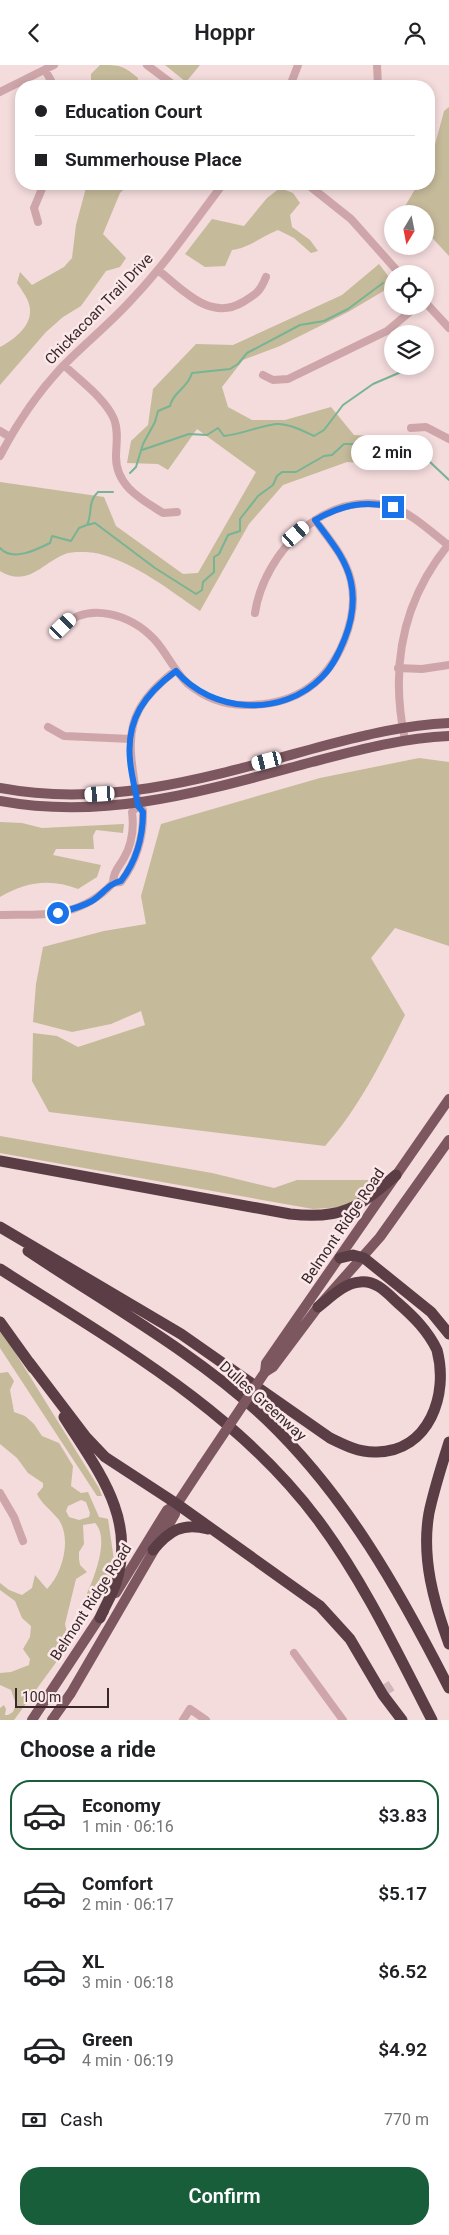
<!DOCTYPE html>
<html lang="en">
<head>
<meta charset="utf-8">
<style>
	:root { --surface:#fff; --page:#f6f6f6; --text:#202124; --muted:#757577; --line:#e0e0e0; --accent:#195e3b }
	body { margin:0; font-family:Roboto,sans-serif; background:var(--page); color:var(--text); height:100vh; display:flex; flex-direction:column; font-size:19px; white-space:nowrap }
	* { box-sizing:border-box; margin:0 }
	p { font-size:16px; color:var(--muted) }
	.icon { flex:none; width:28px; height:28px; fill:none; stroke:currentColor; stroke-width:2; stroke-linecap:round; stroke-linejoin:round }
	.map { position:relative; height:1655px; overflow:hidden }
	.panel { display:flex; flex-direction:column; background:var(--surface); flex:1 }
	.panel>* { flex:none }
	.top-card { position:absolute; left:15px; top:15px; width:420px; height:110px; border-radius:20px; box-shadow:0 2px 8px #0003; display:grid; align-content:center; height:110px; padding:0 20px; background:var(--surface) }
	.needle { width:32px; rotate:190deg }
	.buttons { position:absolute; left:384px; top:140px; display:grid; gap:10px }
	.buttons a { display:grid; place-items:center; width:50px; height:50px; border-radius:50%; background:var(--surface); box-shadow:0 2px 8px #0003; font-size:25px }
	.scale { position:absolute; left:15px; bottom:12px; width:94px; box-sizing:border-box; padding-left:5px; border:2px solid #39272c; border-top:0; font-size:14px; line-height:18px; white-space:nowrap; color:#39272c; -webkit-text-stroke:4px #fbe8e9; paint-order:stroke }
	.end { position:absolute; width:22px; height:22px; margin:-11px; border:6px solid #1a73e8; background:#fff; box-shadow:0 0 0 2px #fff }
	.from { border-radius:50% }
	.bubble { position:absolute; height:35px; border-radius:18px; background:var(--surface); box-shadow:0 2px 8px #0003; font-size:16px; font-weight:600; line-height:35px; text-align:center }
	.car { position:absolute; width:15px; height:30px; margin:-15px -8px; border-radius:6px; box-shadow:0 0 4px 1px #0007; background:linear-gradient(#fff 24%,#345 0 40%,#fff 0 76%,#345 0 86%,#fff 0) }
	.top-card b { display:flex; align-items:center; gap:18px; height:48px; font-size:19px }
	.top-card b+b { border-top:1px solid var(--line) }
	.top-card i { width:12px; height:12px; background:var(--text) }
	ul { padding:0; list-style:none }
	li { display:flex; align-items:center; gap:15px; height:70px; margin:0 10px 8px; padding:0 10px; border:2px solid transparent; border-radius:20px }
	li div { flex:1 }
	li b { display:block; font-size:19px }
	li em { font-style:normal; font-weight:600 }
	li.active { border-color:var(--accent) }
	li>.icon { width:45px; height:45px; stroke-width:1.5 }
	h2 { padding:0 20px; font-size:22px; line-height:60px }
	.pay { display:flex; align-items:center; gap:12px; height:55px; padding:0 20px; font-size:19px }
	.pay p { margin-inline-start:auto }
	.cta { display:flex; gap:10px; margin-top:auto; padding:10px 20px }
	.cta a { flex:1; height:58px; border-radius:20px; background:var(--accent); color:#fff; font-size:20px; font-weight:600; line-height:58px; text-align:center }
	header { display:flex; justify-content:space-between; align-items:center; height:65px; padding:0 20px; background:var(--surface); font-size:22px; font-weight:600 }
	.map>svg:first-child { display:block }
	.green { fill:#c5ba9a; fill-rule:evenodd }
	.lines { fill:none; stroke-linecap:round; stroke-linejoin:round }
	.stream { stroke:#77b494; stroke-width:2 }
	.highway-tunnel { stroke:#cfb7b9; stroke-width:11; stroke-dasharray:11 5.5; stroke-linecap:butt }
	.minor { stroke:#cea6aa; stroke-width:8 }
	.major { stroke:#7c5760; stroke-width:10 }
	.highway { stroke:#5b3e45; stroke-width:11 }
	.major-bridge { stroke:#7c5760; stroke-width:10 }
	.route { stroke:#1a73e8; stroke-width:6 }
	.labels { text-anchor:middle; stroke-width:5; stroke-linejoin:round; paint-order:stroke }
	.street-label { font-size:15px; fill:#39272c; stroke:#fbe8e9 }
</style>
</head>
<body>
<header><svg class="icon" aria-label="back" viewBox="0 0 24 24"><path d="M15 5l-7 7 7 7"/></svg>Hoppr<svg class="icon" aria-label="person" viewBox="0 0 24 24"><circle cx="12" cy="8" r="4"/><path d="M4 21q1-7 8-7t8 7"/></svg></header>
<div class="map">
<svg width="449" height="1655" viewBox="0 0 449 1655">
	<rect width="100%" height="100%" fill="#f4dbdc"/>
	<!-- green -->
	<path class="green" d="M 100,0 C 119,0 123,0 138,13 L 138,21 L 91,21 L 91,9 Z
		M 165,0 L 200,0 L 186,17 Z
		M 449,42 L 449,191 L 425,165 L 425,149 L 409,149 L 404,143 L 418,119 L 429,119 C 429,94 438,71 444,46 Z
		M 87,119 L 129,119 L 120,128 L 103,169 L 126,193 L 120,202 L 106,206 L 81,241 L 63,252 L 46,267 L 0,320 L 0,282 C 15,274 35,259 29,239 C 27,232 21,224 17,218 L 20,207 L 32,220 L 64,202 L 72,193 L 76,160 Z
		M 280,123 L 293,128 L 300,138 L 290,150 L 292,162 L 310,175 L 318,186 L 311,188 L 294,173 L 278,165 C 262,171 249,183 232,185 L 225,201 L 205,202 L 185,189 L 212,154 L 244,161 L 267,133 Z
		M 379,199 L 392,216 L 392,221 L 348,247 L 280,281 L 243,295 L 222,322 L 228,342 L 252,355 L 285,355 L 331,342 L 354,370 L 393,372 L 386,400 L 347,397 L 283,420 L 249,459 L 200,546 C 169,525 137,499 100,489 C 92,487 73,486 65,489 C 42,498 28,523 0,506 L 0,417 L 104,432 L 116,461 L 183,509 L 198,508 L 256,407 L 197,364 L 168,405 L 158,399 L 127,398 L 131,376 L 148,360 L 153,324 L 196,279 L 233,280 L 342,230 Z
		M 419,693 L 449,697 L 449,881 L 395,863 L 371,893 L 405,950 C 382,996 359,1043 325,1081 L 49,1047 L 32,1016 L 33,968 L 57,971 L 78,982 L 145,960 L 141,946 L 111,959 L 72,967 L 33,957 L 36,919 L 43,882 L 104,866 L 146,859 L 141,831 L 161,759 L 320,713 Z
		M 0,757 L 22,758 L 42,763 L 124,759 L 123,768 L 96,765 L 93,771 L 94,784 L 56,784 L 53,790 L 101,800 L 97,812 L 78,824 C 50,813 25,817 0,832 Z
		M 0,1071 L 212,1108 L 274,1123 L 297,1115 L 377,1115 L 364,1133 L 343,1142 L 313,1144 L 0,1088 Z
		M 0,1263 L 99,1423 L 102,1431 L 97,1431 L 0,1283 Z
		M 8,1307 L 14,1316 L 10,1325 L 14,1347 L 25,1351 L 34,1359 L 42,1371 L 59,1378 L 73,1401 L 71,1421 L 81,1428 L 88,1427 L 99,1452 L 108,1454 L 114,1495 L 112,1509 L 94,1543 L 87,1545 L 81,1541 C 90,1523 112,1475 95,1458 L 83,1460 L 84,1479 L 79,1487 L 79,1494 L 80,1500 L 87,1507 L 76,1514 L 65,1559 L 66,1564 L 76,1570 L 14,1655 L 0,1655 L 0,1643 L 4,1640 L 6,1644 L 5,1650 L 8,1650 L 13,1647 L 16,1639 L 11,1625 L 0,1620 L 0,1608 L 11,1607 L 29,1600 L 30,1594 L 23,1584 L 30,1572 L 31,1561 L 22,1553 L 15,1536 L 0,1525 L 0,1518 L 9,1525 L 22,1530 L 32,1523 L 35,1510 L 47,1524 C 62,1509 72,1475 59,1455 C 53,1447 40,1437 37,1429 L 43,1422 L 43,1418 L 28,1408 L 17,1393 L 0,1379 L 0,1308 ZM 81,1435 L 86,1437 L 90,1448 L 89,1452 L 79,1455 L 69,1452 L 66,1446 L 68,1441 Z"/>
	<g class="lines">
		<!-- stream -->
		<path class="stream" d="M 142,385 L 189,369 L 207,370 L 218,363 L 224,371 C 243,369 259,361 276,359 C 288,358 303,366 314,371 L 324,365 L 343,340 L 373,319 L 415,301
			M 130,408 L 136,402 L 143,379 L 155,357 L 158,346 L 170,341 C 172,328 188,323 192,308 L 230,304 L 238,299 L 247,288 L 300,260 L 324,256 L 348,244 L 383,218
			M 87,460 L 95,458 L 155,503 L 196,529 L 202,525 L 203,517 L 214,507 L 214,492 L 219,489 L 228,470 L 240,466 L 240,454 L 258,431 L 273,420 L 277,411 L 282,407 L 296,407 L 324,391 L 332,390 L 344,379 L 354,379 L 364,385 L 390,385 L 405,394 L 430,397 L 449,415
			M 0,483 C 12,497 36,485 50,478 L 52,471 L 71,476 L 79,463 L 87,460 C 93,448 87,437 98,427 L 113,427"/>
		<!-- highway-tunnel -->
		<path class="highway-tunnel" d="M 384,1619 L 393,1633"/>
		<!-- minor -->
		<path class="minor" d="M 147,0 L 175,21
			M 377,0 L 378,21
			M 45,5 L 54,21
			M 290,21 L 298,0
			M 0,27 L 54,0
			M 307,119 L 351,154 L 400,209
			M 38,157 L 34,143 L 44,119
			M 158,205 C 182,224 210,257 243,237 C 256,229 260,227 266,212
			M 425,237 L 449,263
			M 64,300 C 80,316 105,333 114,354 C 119,367 116,379 116,392 C 116,421 141,434 163,448 L 177,447
			M 263,310 L 273,315 L 288,314 L 387,266 L 417,241
			M 411,363 L 426,362 L 449,374
			M 0,366 L 10,372
			M 0,391 C 16,360 36,330 60,304 C 84,279 111,258 134,232 C 167,197 194,157 223,119
			M 255,548 C 264,488 326,422 392,442 C 413,449 431,467 448,480
			M 63,561 C 89,536 131,550 154,574 C 167,588 174,606 188,619 C 204,632 223,640 244,640 C 292,641 326,620 344,576 C 352,556 356,537 351,516 C 346,493 329,474 315,455
			M 398,603 L 422,604 L 449,600
			M 48,662 L 64,671 L 131,674
			M 405,675 C 390,603 402,536 449,479
			M 138,741 L 143,745 C 144,772 137,795 121,817 L 113,818 C 113,807 119,802 124,793 C 132,779 134,762 132,747 Z
			M 138,741 C 129,677 118,650 176,605
			M 0,850 C 45,849 79,854 113,818
			M 0,1428 L 14,1452 L 23,1476
			M 294,1588 L 343,1655
			M 183,1655 L 190,1644 L 206,1655"/>
		<!-- major -->
		<path class="major" d="M 0,723 C 112,744 216,710 323,681 C 365,670 405,660 449,658
			M 0,736 C 109,756 207,725 312,697 C 358,685 402,673 449,671
			M 265,1307 L 266,1298 L 449,1034
			M 265,1307 L 273,1302 L 318,1242 L 380,1172 L 449,1075
			M 116,1528 L 167,1445 L 177,1439 L 202,1401
			M 32,1655 L 104,1546
			M 52,1655 L 71,1628 L 175,1449 L 177,1439"/>
		<!-- highway -->
		<path class="highway" d="M 0,1096 L 290,1149 C 342,1155 358,1143 396,1110
			M 0,1162 L 181,1269 L 330,1373 C 344,1380 360,1388 377,1387 C 429,1386 449,1330 437,1285 C 428,1266 414,1252 398,1238 C 387,1228 376,1215 360,1217 C 344,1218 330,1233 318,1242
			M 28,1186 C 107,1239 199,1290 267,1355 C 347,1432 399,1525 449,1623
			M 340,1193 L 353,1190 L 364,1193 L 431,1247 L 449,1269
			M 0,1204 C 114,1277 235,1344 318,1455 C 364,1517 397,1587 432,1655
			M 0,1257 L 33,1303
			M 29,1297 L 86,1372 L 105,1392 L 177,1439 L 320,1541 L 350,1574 L 383,1630 L 402,1655
			M 64,1352 C 97,1405 137,1452 116,1518 C 112,1530 105,1541 100,1553
			M 449,1377 C 442,1400 434,1424 429,1448 C 421,1493 434,1538 449,1579
			M 153,1485 C 169,1466 182,1457 208,1464"/>
		<!-- major-bridge -->
		<path class="major-bridge" d="M 202,1401 L 265,1307"/>
	</g>
	<g class="lines">
		<!-- route -->
		<path class="route" d="M 58,848 C 70,845 81,842 92,836 C 103,829 109,818 121,816 C 137,795 143,773 143,747 L 138,741 C 136,726 131,710 130,695 C 126,654 145,629 176,606 C 212,648 282,653 322,612 C 333,601 339,588 345,573 C 352,555 355,536 351,517 C 346,493 329,474 315,455 C 341,440 365,435 393,442"/>
	</g>
	<g class="labels">
		<!-- street labels -->
		<g class="street-label">
			<text transform="translate(99 244) rotate(-46)" y="5">Chickacoan Trail Drive</text>
			<text transform="translate(343 1161) rotate(-56)" y="5">Belmont Ridge Road</text>
			<text transform="translate(263 1336) rotate(42)" y="5">Dulles Greenway</text>
			<text transform="translate(91 1537) rotate(-57)" y="5">Belmont Ridge Road</text>
		</g>
	</g>
</svg>
<div class="buttons">
<a><svg class="needle" viewBox="-14 -14 28 28"><path d="M0-13l5 13h-10z" fill="#e53935"/><path d="M0 13l5-13h-10z" fill="#757577"/></svg></a>
<a><svg class="icon" aria-label="locate" viewBox="0 0 24 24"><circle cx="12" cy="12" r="6"/><path d="M12 2v4M12 18v4M2 12h4M18 12h4"/></svg></a>
<a><svg class="icon" aria-label="layers" viewBox="0 0 24 24"><path d="M12 4l9 5-9 5-9-5zM3 14l9 5 9-5"/></svg></a>
</div>
<div class="scale">100 m</div>
<i class="end from" style="left:58px;top:848px"></i>
<i class="end" style="left:393px;top:442px"></i>
<div class="bubble" style="left:351px;top:370px;width:82px">2 min</div>
<i class="car" style="left:296px;top:469px;rotate:49deg"></i>
<i class="car" style="left:63px;top:561px;rotate:46deg"></i>
<i class="car" style="left:267px;top:696px;rotate:256deg"></i>
<i class="car" style="left:100px;top:729px;rotate:267deg"></i>
<div class="top-card">
<b><i class="from"></i>Education Court</b>
<b><i></i>Summerhouse Place</b>
</div>
</div>
<section class="panel">
<h2>Choose a ride</h2>
<ul>
<li class="active"><svg class="icon" aria-label="car" viewBox="0 0 24 24"><path d="M5 17H2v-5l4-1 3-4h7l3 4 3 1v5h-3M9 17h6M6 11h13"/><circle cx="7" cy="17" r="2"/><circle cx="17" cy="17" r="2"/></svg><div><b>Economy</b><p>1 min · 06:16</p></div><em>$3.83</em></li>
<li><svg class="icon" aria-label="car" viewBox="0 0 24 24"><path d="M5 17H2v-5l4-1 3-4h7l3 4 3 1v5h-3M9 17h6M6 11h13"/><circle cx="7" cy="17" r="2"/><circle cx="17" cy="17" r="2"/></svg><div><b>Comfort</b><p>2 min · 06:17</p></div><em>$5.17</em></li>
<li><svg class="icon" aria-label="car" viewBox="0 0 24 24"><path d="M5 17H2v-5l4-1 3-4h7l3 4 3 1v5h-3M9 17h6M6 11h13"/><circle cx="7" cy="17" r="2"/><circle cx="17" cy="17" r="2"/></svg><div><b>XL</b><p>3 min · 06:18</p></div><em>$6.52</em></li>
<li><svg class="icon" aria-label="car" viewBox="0 0 24 24"><path d="M5 17H2v-5l4-1 3-4h7l3 4 3 1v5h-3M9 17h6M6 11h13"/><circle cx="7" cy="17" r="2"/><circle cx="17" cy="17" r="2"/></svg><div><b>Green</b><p>4 min · 06:19</p></div><em>$4.92</em></li>
</ul>
<div class="pay"><svg class="icon" aria-label="cash" viewBox="0 0 24 24"><path d="M3 7h18v10H3z"/><circle cx="12" cy="12" r="2"/></svg>Cash<p>770 m</p></div>
<div class="cta"><a>Confirm</a></div>
</section>
</body>
</html>
